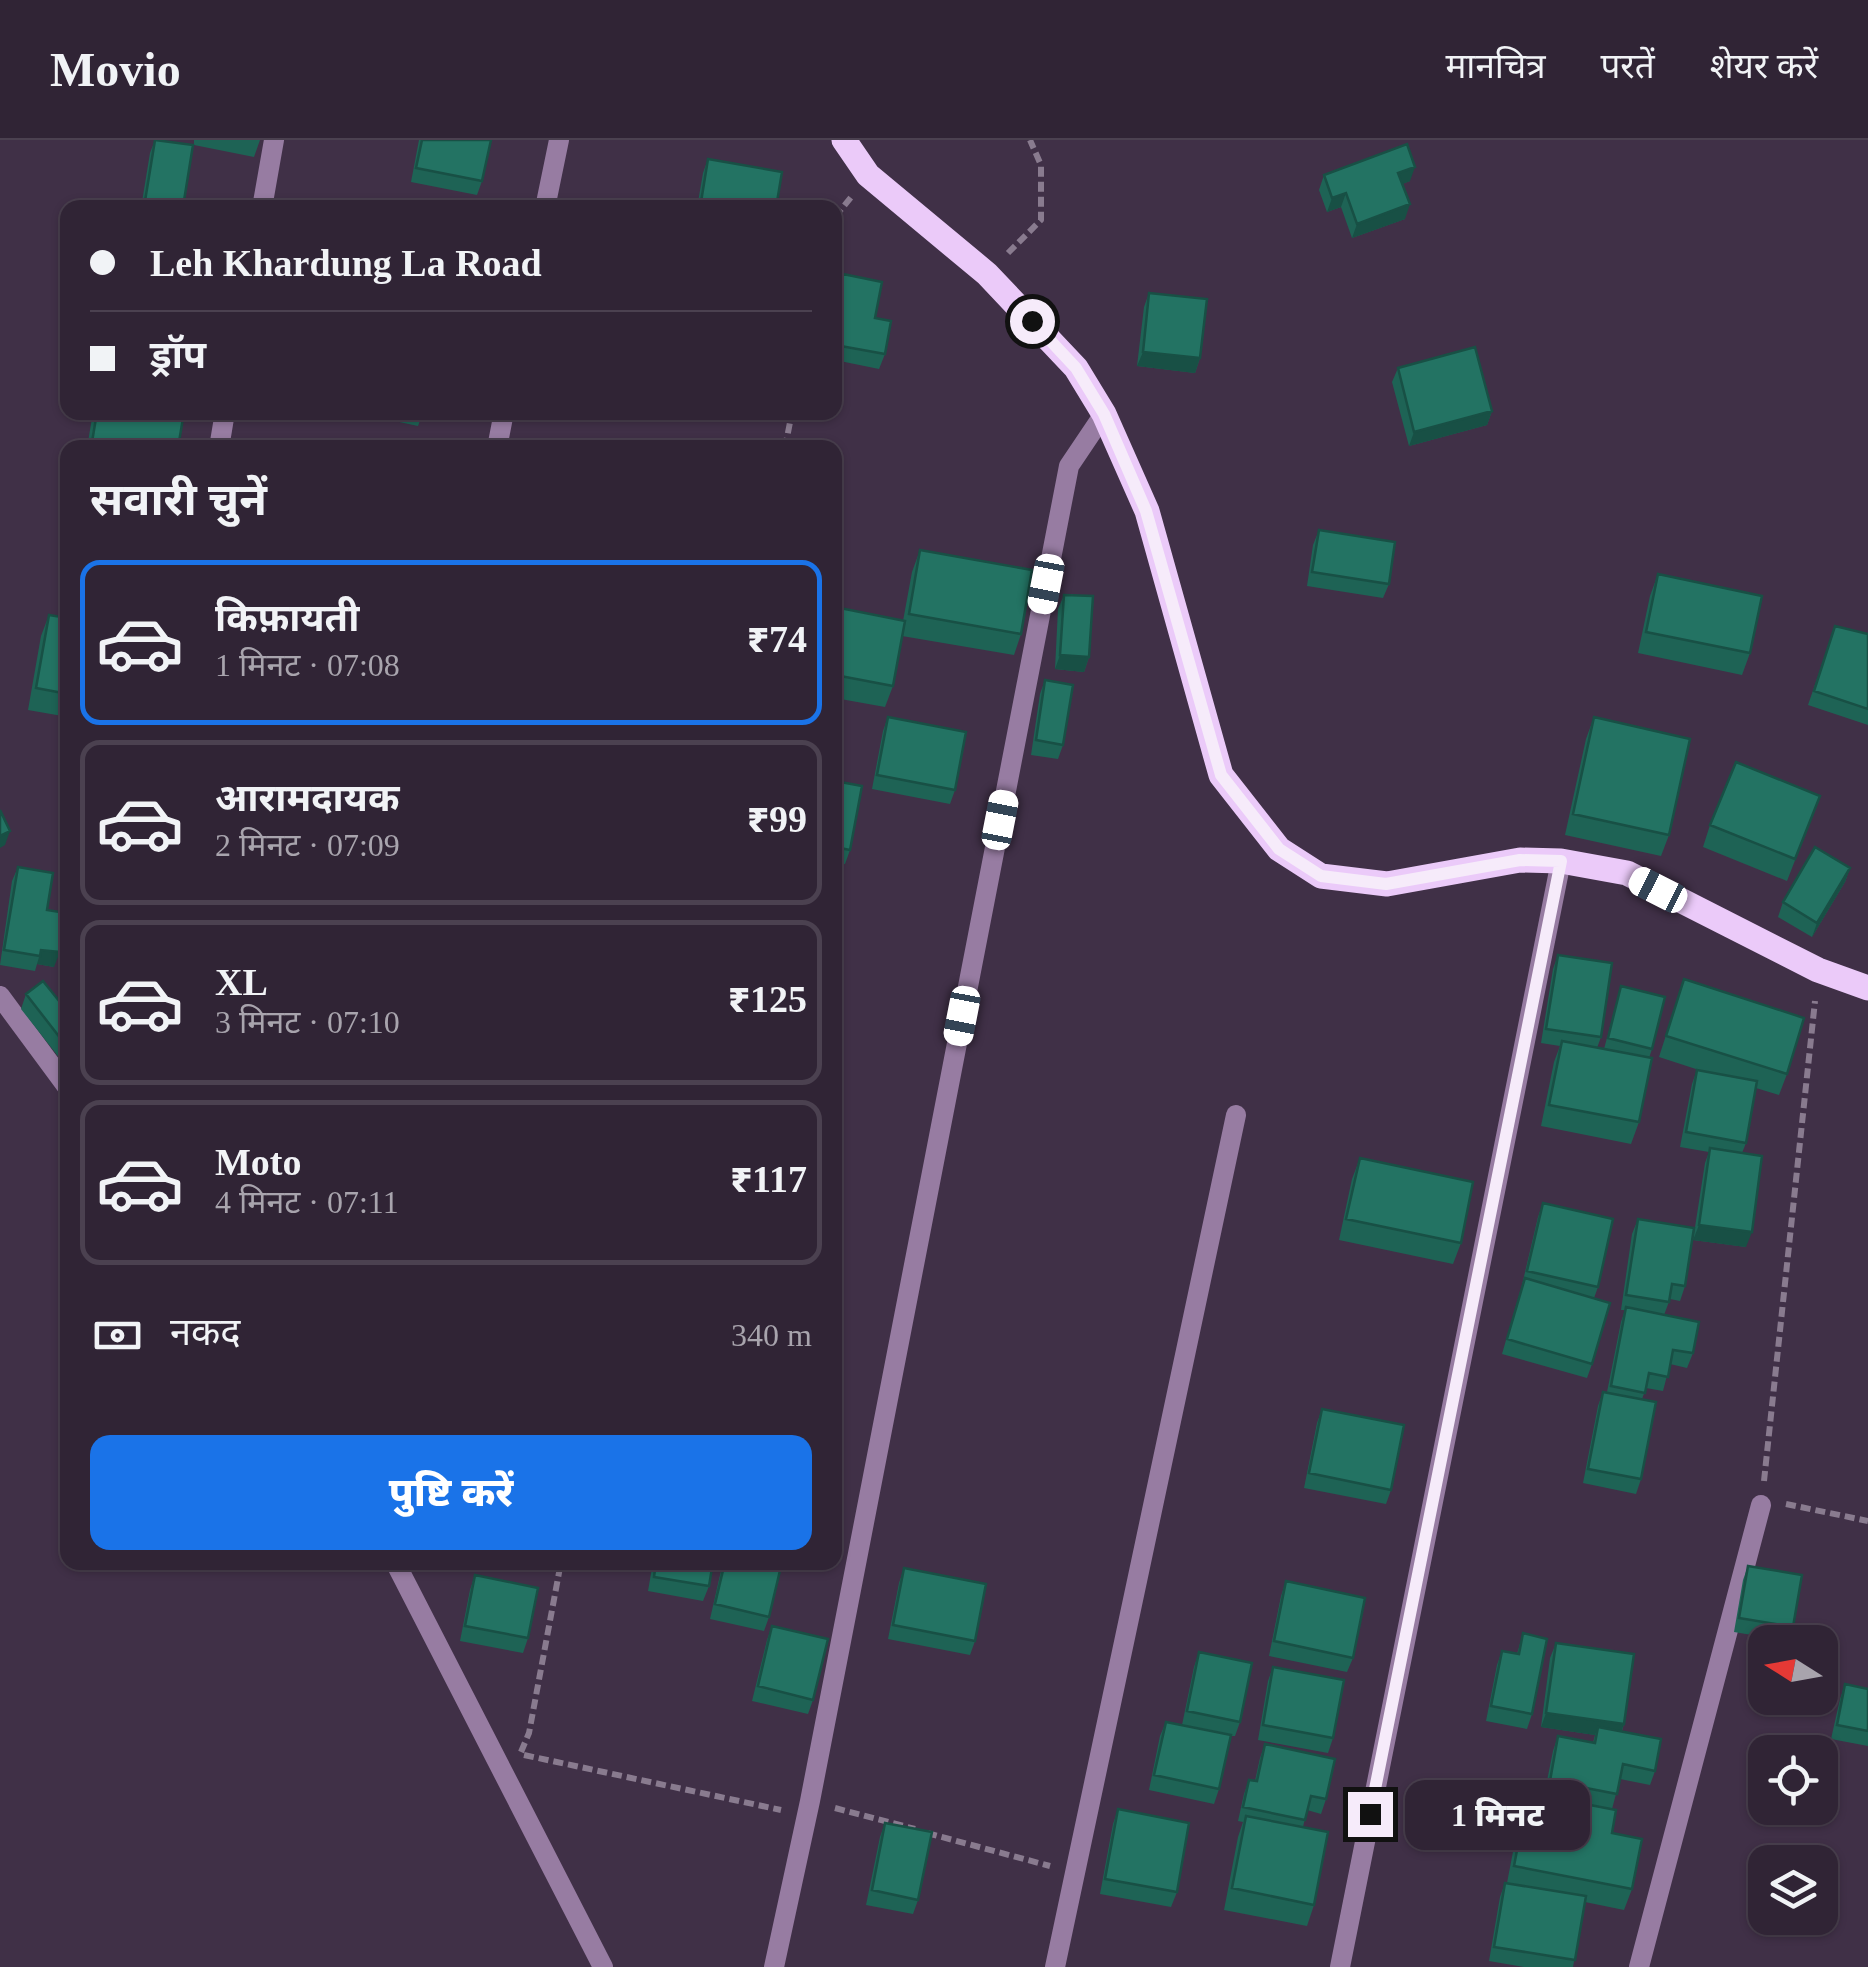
<!DOCTYPE html>
<html lang="hi">
<head>
<meta charset="utf-8">
<style>
	:root { --surface:#302435; --page:#382c3d; --text:#f1f3f6; --muted:#a8a4ad; --line:#4b4150; --accent:#1a73e8 }
	body { margin:0; font-family:"Times New Roman","Noto Sans Devanagari",serif; background:var(--page); color:var(--text); height:100vh; display:flex; flex-direction:column; font-size:38px; white-space:nowrap }
	* { box-sizing:border-box; margin:0 }
	p { font-size:32px; color:var(--muted) }
	.icon { flex:none; width:55px; height:55px; fill:none; stroke:currentColor; stroke-width:2; stroke-linecap:round; stroke-linejoin:round }
	.map { position:relative; flex:1; overflow:hidden }
	.drawer { position:absolute; left:60px; top:300px; width:782px; height:1130px; display:flex; flex-direction:column; background:var(--surface); border-radius:20px; box-shadow:0 2px 8px #0004,0 0 0 2px var(--line) }
	.drawer>* { flex:none }
	.guide { position:absolute; left:60px; top:60px; width:782px; height:220px; border-radius:20px; box-shadow:0 2px 8px #0004,0 0 0 2px var(--line); display:grid; align-content:center; height:220px; padding:0 30px; background:var(--surface) }
	.needle { width:65px; rotate:281deg }
	.controls { position:absolute; left:1748px; top:1485px; display:grid; gap:20px }
	.controls a { display:grid; place-items:center; width:90px; height:90px; border-radius:20px; background:var(--surface); box-shadow:0 2px 8px #0004,0 0 0 2px var(--line); font-size:50px }
	.end { position:absolute; width:45px; height:45px; margin:-22px; border:12px solid #f6ebfa; background:#111; box-shadow:0 0 0 5px #111 }
	.from { border-radius:50% }
	.bubble { position:absolute; height:70px; border-radius:20px; background:var(--surface); box-shadow:0 2px 8px #0004,0 0 0 2px var(--line); font-size:32px; font-weight:800; line-height:70px; text-align:center }
	.car { position:absolute; width:30px; height:60px; margin:-30px -15px; border-radius:12px; box-shadow:0 0 8px 2px #0007; background:linear-gradient(#fff 24%,#345 0 40%,#fff 0 76%,#345 0 86%,#fff 0) }
	.guide b { display:flex; align-items:center; gap:35px; height:95px; font-size:38px }
	.guide b+b { border-top:2px solid var(--line) }
	.guide i { width:25px; height:25px; background:var(--text) }
	ul { padding:0; list-style:none }
	li { display:flex; align-items:center; gap:30px; height:165px; margin:0 20px 15px; padding:0 10px; border:5px solid var(--line); border-radius:20px }
	li div { flex:1 }
	li b { display:block; font-size:38px }
	li em { font-style:normal; font-weight:800 }
	li.active { border-color:var(--accent) }
	li>.icon { width:90px; height:90px; stroke-width:1.5 }
	h2 { padding:0 30px; font-size:45px; line-height:120px }
	.pay { display:flex; align-items:center; gap:25px; height:110px; padding:0 30px; font-size:38px }
	.pay p { margin-inline-start:auto }
	.action { display:flex; gap:20px; margin-top:auto; padding:20px 30px }
	.action a { flex:1; height:115px; border-radius:20px; background:var(--accent); color:#fff; font-size:40px; font-weight:800; line-height:115px; text-align:center }
	header { display:flex; align-items:center; gap:60px; box-sizing:border-box; height:140px; padding:0 50px; background:var(--surface); border-bottom:2px solid var(--line) }
	header strong { font-size:48px }
	nav { display:flex; gap:55px; margin-inline-start:auto; font-size:35px }
	.map>svg:first-child { display:block }
	.lines { fill:none; stroke-linecap:round; stroke-linejoin:round }
	.path { stroke:#897b8f; stroke-width:6; stroke-dasharray:10 5; stroke-linecap:butt }
	.service { stroke:#977ca2; stroke-width:20 }
	.minor { stroke:#977ca2; stroke-width:20 }
	.primary { stroke:#ebcaf9; stroke-width:25 }
	.wall { fill:#1e6355 }
	.shaded-wall { fill:#185045 }
	.building { fill:#237363; stroke:#185045; stroke-width:2.5 }
	.route { stroke:#f6ebfa; stroke-width:12 }
</style>
</head>
<body>
<header>
<strong>Movio</strong>
<nav><a>मानचित्र</a><a>परतें</a><a>शेयर करें</a></nav>
</header>
<div class="map">
<svg width="1868" height="1827" viewBox="0 0 1868 1827">
	<rect width="100%" height="100%" fill="#403047"/>
	<g class="lines">
		<!-- path -->
		<path class="path" d="M 835,77 L 852,56
			M 1008,113 L 1041,80 L 1041,25 L 1030,0
			M 785,308 L 792,272
			M 1764,1341 L 1815,861
			M 1786,1364 L 1868,1381
			M 521,1612 L 529,1593 L 561,1422
			M 524,1615 L 781,1670
			M 835,1668 L 915,1689
			M 927,1693 L 1050,1726"/>
		<!-- service -->
		<path class="service" d="M 262,68 L 274,0
			M 545,68 L 559,0
			M 219,308 L 225,272
			M 497,308 L 504,272
			M 774,1827 L 810,1661 L 1069,326 L 1104,274
			M 1055,1827 L 1236,975
			M 1639,1827 L 1761,1365"/>
		<!-- minor -->
		<path class="minor" d="M 0,856 L 68,948
			M 395,1422 L 603,1827
			M 1340,1827 L 1561,721"/>
		<!-- primary -->
		<path class="primary" d="M 844,0 L 868,35 L 987,134 L 1076,228 L 1104,274 L 1147,371 L 1221,635 L 1279,709 L 1321,736 L 1387,744 L 1520,720 L 1561,721 L 1627,733 L 1818,830 L 1868,848"/>
	</g>
	<!-- wall -->
	<path class="wall" d="M 155,0 L 182,68 L 141,68 L 150,13 Z
		M 194,0 L 260,0 L 254,17 L 194,5 Z
		M 419,0 L 491,0 L 482,41 L 477,55 L 411,42 Z
		M 708,19 L 776,68 L 697,68 L 703,33 Z
		M 1324,35 L 1410,41 L 1402,44 L 1405,79 L 1352,98 L 1341,67 L 1327,72 L 1319,50 Z
		M 843,134 L 875,178 L 885,214 L 879,229 L 835,220 L 835,165 Z
		M 1149,153 L 1200,218 L 1195,233 L 1137,226 L 1144,167 Z
		M 1398,228 L 1492,271 L 1487,285 L 1409,306 L 1392,242 Z
		M 93,272 L 184,272 L 178,308 L 87,308 Z
		M 372,272 L 423,272 L 418,286 L 371,276 Z
		M 1319,390 L 1389,444 L 1383,458 L 1307,446 L 1313,405 Z
		M 920,410 L 1021,494 L 1014,515 L 902,496 L 893,546 L 885,567 L 835,558 L 835,467 L 903,481 L 912,432 Z
		M 1658,434 L 1750,513 L 1742,535 L 1638,513 L 1650,456 Z
		M 1064,455 L 1089,517 L 1084,532 L 1055,529 L 1058,469 Z
		M 49,475 L 68,478 L 68,577 L 28,570 L 41,496 Z
		M 1835,486 L 1868,494 L 1868,585 L 1808,565 Z
		M 1045,540 L 1063,605 L 1058,619 L 1031,615 L 1040,554 Z
		M 888,577 L 955,650 L 950,664 L 872,649 L 883,591 Z
		M 1594,577 L 1669,695 L 1661,716 L 1565,695 L 1586,599 Z
		M 835,641 L 850,710 L 845,724 L 835,723 Z
		M 1820,656 L 1787,741 L 1703,707 L 1710,685 Z
		M 18,727 L 47,770 L 54,827 L 37,824 L 35,831 L 0,825 L 12,741 Z
		M 1850,728 L 1845,742 L 1812,797 L 1778,777 L 1783,762 Z
		M 1558,815 L 1601,897 L 1597,908 L 1604,909 L 1621,846 L 1652,909 L 1649,918 L 1639,982 L 1631,1004 L 1541,986 L 1554,922 L 1560,906 L 1541,903 L 1553,829 Z
		M 1684,839 L 1787,934 L 1779,955 L 1756,948 L 1746,1003 L 1742,1013 L 1746,1107 L 1693,1100 L 1705,1023 L 1709,1012 L 1680,1007 L 1692,944 L 1697,930 L 1702,931 L 1659,917 Z
		M 26,854 L 68,872 L 68,929 L 21,869 Z
		M 1360,1018 L 1461,1103 L 1453,1124 L 1339,1100 L 1352,1039 Z
		M 1543,1063 L 1598,1147 L 1594,1158 L 1592,1224 L 1587,1238 L 1502,1214 L 1522,1145 L 1538,1077 Z
		M 1638,1079 L 1685,1146 L 1680,1161 L 1670,1159 L 1664,1175 L 1693,1213 L 1687,1228 L 1670,1224 L 1663,1251 L 1646,1248 L 1642,1259 L 1641,1339 L 1636,1354 L 1583,1343 L 1598,1266 L 1603,1252 L 1607,1252 L 1621,1182 L 1625,1170 L 1621,1170 L 1632,1094 Z
		M 1322,1269 L 1391,1350 L 1386,1364 L 1304,1348 L 1317,1283 Z
		M 653,1422 L 713,1422 L 709,1446 L 703,1461 L 648,1451 Z
		M 723,1422 L 782,1422 L 769,1477 L 764,1491 L 710,1479 Z
		M 1748,1426 L 1793,1487 L 1788,1501 L 1734,1492 L 1743,1440 Z
		M 904,1428 L 975,1501 L 970,1515 L 888,1499 L 899,1443 Z
		M 475,1435 L 528,1498 L 523,1513 L 460,1501 L 470,1450 Z
		M 1286,1441 L 1353,1518 L 1347,1532 L 1269,1516 L 1281,1456 Z
		M 772,1486 L 813,1560 L 808,1574 L 752,1561 L 767,1500 Z
		M 1523,1493 L 1532,1574 L 1527,1589 L 1486,1581 L 1497,1525 L 1502,1511 L 1517,1514 Z
		M 1556,1503 L 1624,1584 L 1622,1591 L 1655,1631 L 1650,1645 L 1620,1639 L 1612,1669 L 1544,1656 L 1553,1611 L 1558,1596 L 1593,1603 L 1595,1595 L 1541,1587 L 1550,1518 Z
		M 1199,1512 L 1240,1582 L 1235,1596 L 1231,1596 L 1219,1649 L 1214,1664 L 1149,1650 L 1160,1596 L 1166,1582 L 1182,1585 L 1194,1527 Z
		M 1273,1527 L 1333,1598 L 1328,1613 L 1258,1600 L 1268,1541 Z
		M 1845,1544 L 1868,1549 L 1868,1606 L 1831,1599 L 1840,1559 Z
		M 1265,1604 L 1326,1659 L 1321,1674 L 1307,1670 L 1303,1687 L 1314,1765 L 1307,1786 L 1224,1770 L 1238,1697 L 1243,1682 L 1238,1681 L 1244,1654 L 1249,1640 L 1255,1641 L 1260,1618 Z
		M 1528,1653 L 1612,1693 L 1632,1749 L 1624,1770 L 1585,1762 L 1573,1827 L 1524,1827 L 1489,1821 L 1500,1757 L 1505,1743 L 1507,1743 L 1520,1675 Z
		M 1118,1669 L 1177,1752 L 1171,1767 L 1100,1754 L 1113,1684 Z
		M 885,1683 L 918,1760 L 913,1774 L 866,1765 L 880,1697 Z"/>
	<!-- shaded-wall -->
	<path class="shaded-wall" d="M 1415,27 L 1410,41 L 1393,48 L 1398,33 Z
		M 1346,53 L 1341,67 L 1327,72 L 1332,58 Z
		M 1410,64 L 1405,79 L 1352,98 L 1357,84 Z
		M 1143,212 L 1200,218 L 1195,233 L 1137,226 Z
		M 1492,271 L 1487,285 L 1409,306 L 1414,292 Z
		M 1060,515 L 1089,517 L 1084,532 L 1055,529 Z
		M 10,691 L 5,705 L 0,708 L 0,696 Z
		M 1850,728 L 1845,742 L 1812,797 L 1817,783 Z
		M 41,810 L 60,812 L 54,827 L 37,824 Z
		M 1699,1085 L 1752,1092 L 1746,1107 L 1693,1100 Z
		M 1546,1573 L 1624,1584 L 1619,1598 L 1598,1587 L 1595,1595 L 1541,1587 Z"/>
	<!-- building -->
	<path class="building" d="M 155,0 L 193,5 L 183,67 L 145,61 Z
		M 422,0 L 491,0 L 482,41 L 416,28 Z
		M 1407,4 L 1415,27 L 1398,33 L 1410,64 L 1357,84 L 1346,53 L 1332,58 L 1324,35 Z
		M 708,19 L 782,32 L 776,68 L 700,68 Z
		M 843,134 L 882,142 L 875,178 L 891,181 L 885,214 L 835,205 L 835,177 Z
		M 1149,153 L 1207,159 L 1200,218 L 1143,212 Z
		M 1475,207 L 1492,271 L 1414,292 L 1398,228 Z
		M 97,272 L 184,272 L 178,308 L 91,308 Z
		M 1319,390 L 1395,402 L 1389,444 L 1312,432 Z
		M 920,410 L 1032,430 L 1021,494 L 909,474 Z
		M 1658,434 L 1762,456 L 1750,513 L 1646,492 Z
		M 1064,455 L 1093,456 L 1089,517 L 1060,515 Z
		M 835,467 L 905,481 L 893,546 L 835,535 Z
		M 49,475 L 68,478 L 68,554 L 36,548 Z
		M 1835,486 L 1868,494 L 1868,569 L 1814,551 Z
		M 1045,540 L 1073,545 L 1063,605 L 1036,600 Z
		M 888,577 L 966,592 L 955,650 L 877,635 Z
		M 1594,577 L 1690,599 L 1669,695 L 1573,674 Z
		M 1736,622 L 1820,656 L 1795,719 L 1710,685 Z
		M 835,641 L 862,646 L 850,710 L 835,707 Z
		M 0,670 L 10,691 L 0,696 Z
		M 1815,707 L 1850,728 L 1817,783 L 1783,762 Z
		M 18,727 L 53,733 L 47,770 L 66,773 L 60,812 L 41,810 L 40,816 L 4,810 Z
		M 1558,815 L 1612,823 L 1601,897 L 1546,889 Z
		M 1684,839 L 1804,878 L 1787,934 L 1666,896 Z
		M 43,841 L 68,872 L 68,908 L 26,854 Z
		M 1621,846 L 1665,857 L 1652,909 L 1608,898 Z
		M 1562,901 L 1652,918 L 1639,982 L 1549,965 Z
		M 1697,930 L 1757,941 L 1746,1003 L 1686,992 Z
		M 1710,1008 L 1762,1016 L 1752,1092 L 1699,1085 Z
		M 1360,1018 L 1473,1042 L 1461,1103 L 1346,1079 Z
		M 1543,1063 L 1613,1079 L 1598,1147 L 1527,1131 Z
		M 1638,1079 L 1694,1088 L 1685,1146 L 1672,1144 L 1669,1162 L 1626,1155 Z
		M 1525,1138 L 1610,1163 L 1592,1224 L 1507,1199 Z
		M 1626,1167 L 1699,1182 L 1693,1213 L 1673,1210 L 1668,1237 L 1649,1233 L 1645,1253 L 1611,1246 Z
		M 1603,1252 L 1656,1262 L 1641,1339 L 1588,1329 Z
		M 1322,1269 L 1404,1285 L 1391,1350 L 1309,1333 Z
		M 656,1422 L 713,1422 L 709,1446 L 654,1437 Z
		M 725,1422 L 782,1422 L 769,1477 L 715,1464 Z
		M 1748,1426 L 1802,1435 L 1793,1487 L 1739,1478 Z
		M 904,1428 L 986,1444 L 975,1501 L 893,1485 Z
		M 475,1435 L 538,1448 L 528,1498 L 465,1486 Z
		M 1286,1441 L 1365,1458 L 1353,1518 L 1274,1501 Z
		M 772,1486 L 828,1499 L 813,1560 L 758,1546 Z
		M 1523,1493 L 1547,1499 L 1532,1574 L 1491,1566 L 1502,1511 L 1519,1514 Z
		M 1556,1503 L 1634,1514 L 1624,1584 L 1546,1573 Z
		M 1199,1512 L 1252,1523 L 1240,1582 L 1187,1571 Z
		M 1273,1527 L 1344,1540 L 1333,1598 L 1263,1585 Z
		M 1845,1544 L 1868,1549 L 1868,1591 L 1837,1585 Z
		M 1166,1582 L 1231,1595 L 1219,1649 L 1154,1635 Z
		M 1598,1587 L 1661,1599 L 1655,1631 L 1623,1624 L 1617,1654 L 1550,1641 L 1558,1596 L 1595,1603 Z
		M 1265,1604 L 1335,1619 L 1326,1659 L 1311,1656 L 1305,1680 L 1243,1667 L 1249,1640 L 1257,1641 Z
		M 1528,1653 L 1616,1670 L 1612,1693 L 1642,1699 L 1632,1749 L 1514,1726 Z
		M 1118,1669 L 1189,1683 L 1177,1752 L 1105,1739 Z
		M 1246,1676 L 1328,1692 L 1314,1765 L 1232,1748 Z
		M 885,1683 L 932,1692 L 918,1760 L 872,1750 Z
		M 1505,1743 L 1586,1756 L 1575,1820 L 1494,1807 Z"/>
	<g class="lines">
		<!-- route -->
		<path class="route" d="M 1032,181 L 1076,228 L 1104,274 L 1146,371 L 1221,635 L 1279,709 L 1321,736 L 1386,744 L 1520,720 L 1561,721 L 1370,1674"/>
	</g>
</svg>
<div class="controls">
<a><svg class="needle" viewBox="-14 -14 28 28"><path d="M0-13l5 13h-10z" fill="#e53935"/><path d="M0 13l5-13h-10z" fill="#a8a4ad"/></svg></a>
<a><svg class="icon" aria-label="locate" viewBox="0 0 24 24"><circle cx="12" cy="12" r="6"/><path d="M12 2v4M12 18v4M2 12h4M18 12h4"/></svg></a>
<a><svg class="icon" aria-label="layers" viewBox="0 0 24 24"><path d="M12 4l9 5-9 5-9-5zM3 14l9 5 9-5"/></svg></a>
</div>
<i class="end from" style="left:1032px;top:181px"></i>
<i class="end" style="left:1370px;top:1674px"></i>
<div class="bubble" style="left:1405px;top:1640px;width:185px">1 मिनट</div>
<i class="car" style="left:1046px;top:444px;rotate:191deg"></i>
<i class="car" style="left:1000px;top:680px;rotate:11deg"></i>
<i class="car" style="left:1658px;top:750px;rotate:297deg"></i>
<i class="car" style="left:962px;top:876px;rotate:191deg"></i>
<div class="guide">
<b><i class="from"></i>Leh Khardung La Road</b>
<b><i></i>ड्रॉप</b>
</div>
<section class="drawer">
<h2>सवारी चुनें</h2>
<ul>
<li class="active"><svg class="icon" aria-label="car" viewBox="0 0 24 24"><path d="M5 17H2v-5l4-1 3-4h7l3 4 3 1v5h-3M9 17h6M6 11h13"/><circle cx="7" cy="17" r="2"/><circle cx="17" cy="17" r="2"/></svg><div><b>किफ़ायती</b><p>1 मिनट · 07:08</p></div><em>₹74</em></li>
<li><svg class="icon" aria-label="car" viewBox="0 0 24 24"><path d="M5 17H2v-5l4-1 3-4h7l3 4 3 1v5h-3M9 17h6M6 11h13"/><circle cx="7" cy="17" r="2"/><circle cx="17" cy="17" r="2"/></svg><div><b>आरामदायक</b><p>2 मिनट · 07:09</p></div><em>₹99</em></li>
<li><svg class="icon" aria-label="car" viewBox="0 0 24 24"><path d="M5 17H2v-5l4-1 3-4h7l3 4 3 1v5h-3M9 17h6M6 11h13"/><circle cx="7" cy="17" r="2"/><circle cx="17" cy="17" r="2"/></svg><div><b>XL</b><p>3 मिनट · 07:10</p></div><em>₹125</em></li>
<li><svg class="icon" aria-label="car" viewBox="0 0 24 24"><path d="M5 17H2v-5l4-1 3-4h7l3 4 3 1v5h-3M9 17h6M6 11h13"/><circle cx="7" cy="17" r="2"/><circle cx="17" cy="17" r="2"/></svg><div><b>Moto</b><p>4 मिनट · 07:11</p></div><em>₹117</em></li>
</ul>
<div class="pay"><svg class="icon" aria-label="cash" viewBox="0 0 24 24"><path d="M3 7h18v10H3z"/><circle cx="12" cy="12" r="2"/></svg>नकद<p>340 m</p></div>
<div class="action"><a>पुष्टि करें</a></div>
</section>
</div>
</body>
</html>
